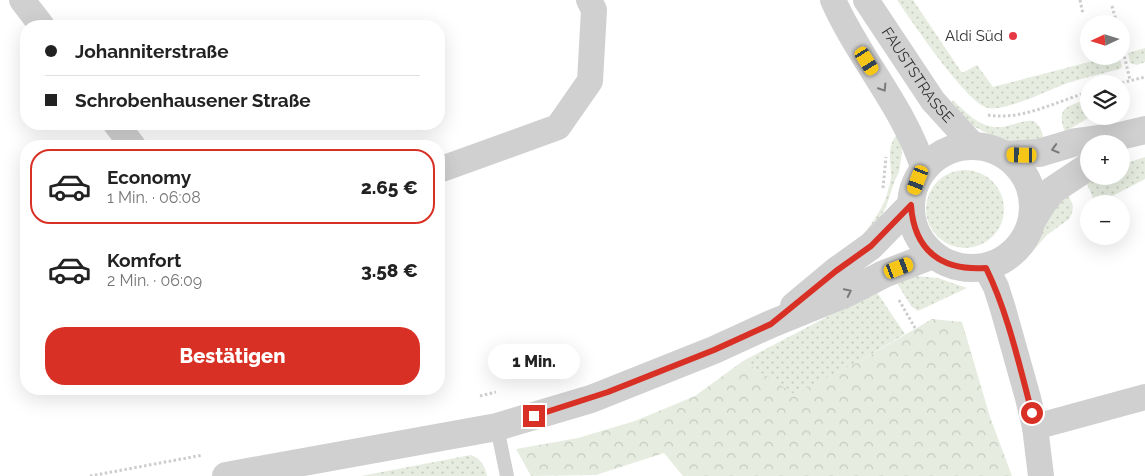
<!DOCTYPE html>
<html lang="de">
<head>
<meta charset="utf-8">
<style>
	:root { --surface:#fff; --page:#f6f6f6; --text:#222; --muted:#767676; --line:#e0e0e0; --accent:#d93025 }
	body { margin:0; font-family:Raleway,sans-serif; background:var(--page); color:var(--text); height:100vh; display:flex; flex-direction:column; font-size:19px; white-space:nowrap }
	* { box-sizing:border-box; margin:0 }
	p { font-size:16px; color:var(--muted) }
	.icon { flex:none; width:28px; height:28px; fill:none; stroke:currentColor; stroke-width:2; stroke-linecap:round; stroke-linejoin:round }
	.map { position:relative; flex:1; overflow:hidden }
	.side { position:absolute; left:20px; top:140px; width:425px; height:255px; display:flex; flex-direction:column; background:var(--surface); border-radius:20px; box-shadow:0 5px 20px #0002 }
	.side>* { flex:none }
	.guide { position:absolute; left:20px; top:20px; width:425px; height:110px; border-radius:20px; box-shadow:0 5px 20px #0002; display:grid; align-content:center; height:110px; padding:0 25px; background:var(--surface) }
	.needle { width:32px; rotate:266deg }
	.fabs { position:absolute; left:1080px; top:15px; display:grid; gap:10px }
	.fabs a { display:grid; place-items:center; width:50px; height:50px; border-radius:50%; background:var(--surface); box-shadow:0 5px 20px #0002; font-size:25px }
	.end { position:absolute; width:22px; height:22px; margin:-11px; border:6px solid #d93025; background:#fff; box-shadow:0 0 0 2px #fff }
	.from { border-radius:50% }
	.bubble { position:absolute; height:35px; border-radius:18px; background:var(--surface); box-shadow:0 5px 20px #0002; font-size:16px; font-weight:800; line-height:35px; text-align:center }
	.car { position:absolute; width:15px; height:30px; margin:-15px -8px; border-radius:6px; box-shadow:0 0 4px 1px #0007; background:linear-gradient(#f5c518 24%,#345 0 40%,#f5c518 0 76%,#345 0 86%,#f5c518 0) }
	.guide b { display:flex; align-items:center; gap:18px; height:48px; font-size:19px }
	.guide b+b { border-top:1px solid var(--line) }
	.guide i { width:12px; height:12px; background:var(--text) }
	ul { padding:9px 0 0; list-style:none }
	li { display:flex; align-items:center; gap:15px; height:75px; margin:0 10px 8px; padding:0 15px; border:2px solid transparent; border-radius:20px }
	li div { flex:1 }
	li b { display:block; font-size:19px }
	li em { font-style:normal; font-weight:800 }
	li.on { border-color:var(--accent) }
	li>.icon { width:45px; height:45px; stroke-width:1.5 }
	.action { display:flex; gap:10px; margin-top:auto; padding:10px 25px }
	.action a { flex:1; height:58px; border-radius:20px; background:var(--accent); color:#fff; font-size:20px; font-weight:800; line-height:58px; text-align:center }
	.map>svg:first-child { display:block }
	.grass { fill:url(#grass-dots) }
	.forest { fill:url(#forest-crowns) }
	.lines { fill:none; stroke-linecap:round; stroke-linejoin:round }
	.path { stroke:#cdcdcd; stroke-width:3; stroke-dasharray:2.5 2.5; stroke-linecap:butt }
	.service { stroke:#d0d0d0; stroke-width:14 }
	.minor { stroke:#d0d0d0; stroke-width:26 }
	.tertiary { stroke:#d0d0d0; stroke-width:28 }
	.oneway { stroke:#7a7a7a }
	.route { stroke:#d93025; stroke-width:6 }
	.poi-dot { fill:#e63946; stroke:#fff; stroke-width:2 }
	.labels { text-anchor:middle; stroke-width:5; stroke-linejoin:round; paint-order:stroke }
	.poi-label { font-size:15px; fill:#333; stroke:#fff; text-anchor:end }
	.street-label { font-size:15px; fill:#333; stroke:#fff }
</style>
</head>
<body>
<div class="map">
<svg width="1145" height="476" viewBox="0 0 1145 476">
	<defs>
		<pattern id="grass-dots" width="8" height="8" patternUnits="userSpaceOnUse" patternTransform="scale(1.25)"><rect width="8" height="8" fill="#e6ecdf"/><path d="M2 2h.1M6 6h.1" fill="none" stroke="#c6cbc0" stroke-width="1.8" stroke-linecap="round"/></pattern>
		<pattern id="forest-crowns" width="20" height="18" patternUnits="userSpaceOnUse" patternTransform="scale(1.25)"><rect width="20" height="18" fill="#e6ecdf"/><path d="M2 6a3 3 0 1 1 6 0M12 15a3 3 0 1 1 6 0" fill="none" stroke="#c6cbc0"/></pattern>
	</defs>
	<rect width="100%" height="100%" fill="#fff"/>
	<!-- grass -->
	<path class="grass" d="M 897,0 L 913,0 L 962,73 L 977,65 L 993,87 L 1112,56 L 1119,56 L 1122,66 L 1120,69 C 1104,73 1087,77 1071,82 C 1052,88 1006,112 988,108 C 967,104 911,20 897,0 Z
		M 1145,48 L 1145,62 L 1137,65 L 1130,63 L 1128,53 Z
		M 1089,99 L 1089,116 L 1091,116 L 1065,132 C 1055,107 1068,106 1089,99 Z
		M 953,100 C 968,114 983,132 1007,126 C 1016,124 1025,120 1034,121 L 1040,127 L 1044,139 L 1008,144 L 971,125 L 952,102 Z
		M 898,134 L 901,139 L 902,152 L 899,172 L 895,180 L 886,207 L 881,216 L 865,233 C 873,221 882,209 887,195 C 888,189 891,182 891,176 C 891,162 886,145 898,134 Z
		M 1145,157 L 1145,179 L 1103,201 L 1094,200 L 1085,180 L 1094,176 L 1121,176 L 1121,165 Z
		M926 209a39 39 0 1 1 78 0a39 39 0 1 1-78 0Z
		M 1067,192 L 1073,206 L 1072,213 L 1069,219 L 1047,235 L 1024,261 L 1037,236 L 1041,224 Z
		M 915,276 L 938,278 L 967,288 L 918,311 L 911,306 L 895,280 Z
		M 876,291 L 905,334 L 860,361 L 794,395 L 743,361 Z
		M 471,455 C 481,459 485,466 487,476 L 361,476 Z"/>
	<!-- forest -->
	<path class="forest" d="M 932,319 L 962,322 L 990,417 L 1012,476 L 683,476 L 664,453 L 596,475 L 531,476 L 516,449 L 578,438 L 635,421 L 695,396 L 743,361 L 794,394 L 860,361 Z"/>
	<g class="lines">
		<!-- path -->
		<path class="path" d="M 1080,0 L 1083,14
			M 1112,6 L 1117,24
			M 1121,42 L 1130,80
			M 1117,84 L 1145,77
			M 988,115 C 1022,121 1057,101 1089,92
			M 883,188 L 886,157
			M 899,300 L 915,328
			M 480,396 L 496,392
			M 90,476 L 203,455"/>
		<!-- service -->
		<path class="service" d="M 497,427 L 507,476"/>
		<!-- minor -->
		<g class="minor">
			<path d="M 22,0 L 42,26"/>
			<path d="M 833,0 C 859,59 905,108 924,170"/>
			<path id="s1" d="M 866,0 L 933,101 L 974,146"/>
			<path d="M 116,124 L 133,146"/>
			<path d="M 439,170 L 558,127 L 590,81 L 594,10 L 589,0"/>
			<path d="M 986,268 L 996,287 L 1003,309 L 1028,398 L 1035,427 L 1041,476"/>
			<path d="M 1035,427 L 1145,397"/>
		</g>
		<!-- tertiary -->
		<path class="tertiary" d="M911 207a61 61 0 1 1 122 0a61 61 0 1 1-122 0Z
			M 1004,155 L 1039,153 L 1076,142 L 1120,136 L 1145,130
			M 1032,221 L 1042,204 L 1053,190 L 1089,166
			M 794,306 L 836,271 L 871,246 L 911,205
			M 226,476 L 497,427 L 591,399 L 714,350 L 771,324 L 847,293 L 884,274 L 933,255"/>
	</g>
	<!-- one-way arrows -->
	<defs><path id="oneway-chevron" d="M-2-3.5L2.5 0L-2 3.5" fill="none" stroke-width="1.6" stroke-linecap="round" stroke-linejoin="round" transform="scale(1.25)"/></defs>
	<g class="oneway">
		<use href="#oneway-chevron" transform="translate(883 88) rotate(58)"/>
		<use href="#oneway-chevron" transform="translate(1055 149) rotate(164)"/>
		<use href="#oneway-chevron" transform="translate(848 292) rotate(-26)"/>
	</g>
	<g class="lines">
		<!-- route -->
		<path class="route" d="M 534,416 L 608,392 L 714,350 L 771,324 L 836,271 L 871,246 L 911,205 C 914,251 942,271 986,268 C 1008,313 1019,364 1032,413"/>
	</g>
	<!-- markers -->
	<circle class="poi-dot" cx="1013" cy="36" r="5"/>
	<g class="labels">
		<!-- poi labels -->
		<g class="poi-label">
			<text x="1003" y="41">Aldi Süd</text>
		</g>
		<!-- street labels -->
		<g class="street-label">
			<text dy="5" stroke="none"><textPath href="#s1" startOffset="91">FAUSTSTRASSE</textPath></text>
		</g>
	</g>
</svg>
<div class="fabs">
<a><svg class="needle" viewBox="-14 -14 28 28"><path d="M0-13l5 13h-10z" fill="#e53935"/><path d="M0 13l5-13h-10z" fill="#767676"/></svg></a>
<a><svg class="icon" aria-label="layers" viewBox="0 0 24 24"><path d="M12 4l9 5-9 5-9-5zM3 14l9 5 9-5"/></svg></a>
<a>+</a>
<a>−</a>
</div>
<i class="end from" style="left:1032px;top:413px"></i>
<i class="end" style="left:534px;top:416px"></i>
<div class="bubble" style="left:488px;top:344px;width:92px">1 Min.</div>
<i class="car" style="left:867px;top:61px;rotate:148deg"></i>
<i class="car" style="left:1022px;top:155px;rotate:271deg"></i>
<i class="car" style="left:918px;top:180px;rotate:201deg"></i>
<i class="car" style="left:899px;top:268px;rotate:69deg"></i>
<div class="guide">
<b><i class="from"></i>Johanniterstraße</b>
<b><i></i>Schrobenhausener Straße</b>
</div>
<section class="side">
<ul>
<li class="on"><svg class="icon" aria-label="car" viewBox="0 0 24 24"><path d="M5 17H2v-5l4-1 3-4h7l3 4 3 1v5h-3M9 17h6M6 11h13"/><circle cx="7" cy="17" r="2"/><circle cx="17" cy="17" r="2"/></svg><div><b>Economy</b><p>1 Min. · 06:08</p></div><em>2.65 €</em></li>
<li><svg class="icon" aria-label="car" viewBox="0 0 24 24"><path d="M5 17H2v-5l4-1 3-4h7l3 4 3 1v5h-3M9 17h6M6 11h13"/><circle cx="7" cy="17" r="2"/><circle cx="17" cy="17" r="2"/></svg><div><b>Komfort</b><p>2 Min. · 06:09</p></div><em>3.58 €</em></li>
</ul>
<div class="action"><a>Bestätigen</a></div>
</section>
</div>
</body>
</html>
